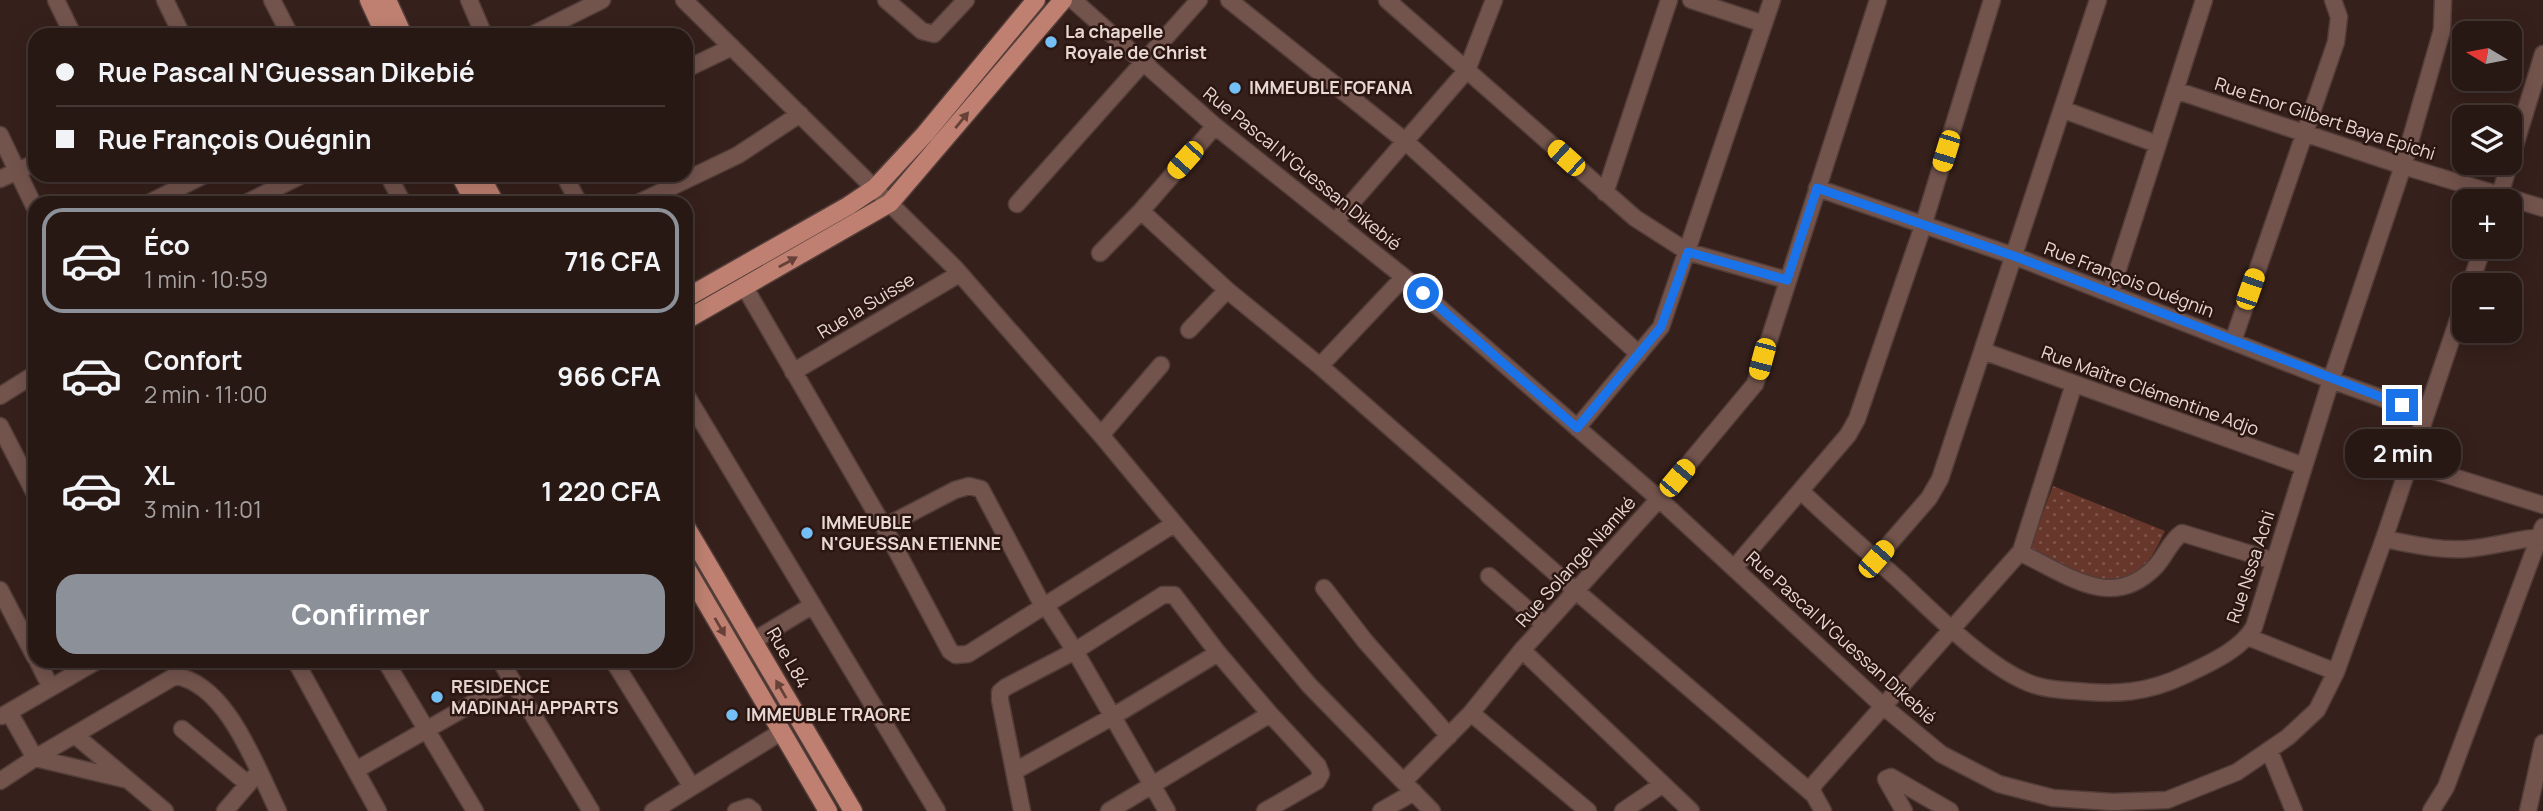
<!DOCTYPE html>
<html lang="fr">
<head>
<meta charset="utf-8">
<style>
	:root { --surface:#281814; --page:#342522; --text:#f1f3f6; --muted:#a5a0a0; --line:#443734; --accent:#8c9099 }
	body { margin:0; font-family:Manrope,sans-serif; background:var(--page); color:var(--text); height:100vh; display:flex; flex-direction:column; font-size:26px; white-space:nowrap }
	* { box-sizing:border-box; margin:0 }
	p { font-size:23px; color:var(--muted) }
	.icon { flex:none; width:38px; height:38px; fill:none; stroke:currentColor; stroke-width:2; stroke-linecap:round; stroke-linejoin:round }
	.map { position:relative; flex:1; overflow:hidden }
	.details { position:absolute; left:28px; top:196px; width:665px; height:472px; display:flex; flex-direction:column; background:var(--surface); border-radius:21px; box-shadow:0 4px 18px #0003,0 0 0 2px var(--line) }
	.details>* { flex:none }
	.guide { position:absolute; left:28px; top:28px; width:665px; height:154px; border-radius:21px; box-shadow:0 4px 18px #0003,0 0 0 2px var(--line); display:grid; align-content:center; height:154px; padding:0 28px; background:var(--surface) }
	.needle { width:46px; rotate:280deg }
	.controls { position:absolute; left:2452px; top:21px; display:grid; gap:14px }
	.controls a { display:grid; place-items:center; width:70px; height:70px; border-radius:14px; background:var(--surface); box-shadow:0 4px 18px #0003,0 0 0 2px var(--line); font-size:35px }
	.end { position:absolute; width:32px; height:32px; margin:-16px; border:9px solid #1a73e8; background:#fff; box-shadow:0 0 0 4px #fff }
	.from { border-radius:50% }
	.bubble { position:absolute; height:49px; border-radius:21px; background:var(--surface); box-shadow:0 4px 18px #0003,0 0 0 2px var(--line); font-size:23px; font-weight:700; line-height:49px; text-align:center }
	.car { position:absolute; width:21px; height:42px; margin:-21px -10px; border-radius:9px; box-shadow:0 0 5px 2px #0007; background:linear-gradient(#f5c518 24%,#345 0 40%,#f5c518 0 76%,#345 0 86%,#f5c518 0) }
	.guide b { display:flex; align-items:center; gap:24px; height:66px; font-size:26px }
	.guide b+b { border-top:2px solid var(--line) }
	.guide i { width:18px; height:18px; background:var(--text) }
	ul { padding:12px 0 0; list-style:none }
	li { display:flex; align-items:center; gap:21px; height:105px; margin:0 14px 10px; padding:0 14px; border:4px solid transparent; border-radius:21px }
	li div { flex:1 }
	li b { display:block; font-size:26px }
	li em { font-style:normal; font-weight:700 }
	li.selected { border-color:var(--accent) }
	li>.icon { width:63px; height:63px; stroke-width:1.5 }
	.primary-button { display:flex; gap:14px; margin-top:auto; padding:14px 28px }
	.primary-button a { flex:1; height:80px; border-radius:21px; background:var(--accent); color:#fff; font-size:28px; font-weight:700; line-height:80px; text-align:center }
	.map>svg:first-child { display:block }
	.grass { fill:url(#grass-dots) }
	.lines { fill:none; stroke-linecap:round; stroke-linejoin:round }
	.minor-casing { stroke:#523d39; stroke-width:19 }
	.major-casing { stroke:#523d39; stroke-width:21 }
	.minor { stroke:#73544d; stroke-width:16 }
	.major { stroke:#bf8071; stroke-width:18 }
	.oneway { fill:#674037 }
	.route { stroke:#1a73e8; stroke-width:9 }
	.poi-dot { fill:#74c0f6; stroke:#2c1611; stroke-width:2.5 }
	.labels { text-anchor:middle; stroke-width:5; stroke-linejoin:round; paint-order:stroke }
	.poi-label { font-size:18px; font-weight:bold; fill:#e8d8d4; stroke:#2c1611; text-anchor:start }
	.street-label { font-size:18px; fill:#e8d8d4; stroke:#2c1611 }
</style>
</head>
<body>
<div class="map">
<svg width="2543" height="811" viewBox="0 0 2543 811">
	<defs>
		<pattern id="grass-dots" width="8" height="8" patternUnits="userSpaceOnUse" patternTransform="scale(1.75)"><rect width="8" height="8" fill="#68372b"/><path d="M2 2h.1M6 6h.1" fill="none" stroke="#7e5349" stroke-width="1.8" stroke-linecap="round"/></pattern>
	</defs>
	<rect width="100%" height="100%" fill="#36201b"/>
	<!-- grass -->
	<path class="grass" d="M 2053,486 L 2165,531 C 2147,569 2139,576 2098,586 L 2028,552 Z"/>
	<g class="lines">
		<defs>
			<path id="minor" d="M 56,0 L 73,35
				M 165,0 L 182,35
				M 272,0 L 290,35
				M 469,0 L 484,35
				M 684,0 L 955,268 L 1101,435 L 1309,685 L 1432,811
				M 886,0 L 922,31 L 934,34 L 966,0
				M 1073,0 L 1215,126 L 1404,277 L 1659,499 L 1883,706 L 1941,754 L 1999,784 L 2053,798 L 2113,802 L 2167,800 L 2237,772 L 2288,737 L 2317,710 L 2336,672 L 2384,539 L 2464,302
				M 1229,0 L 1405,141 L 1639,354
				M 1387,0 L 1635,218 L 1688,252 L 1787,280
				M 1691,0 L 1764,24
				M 532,35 L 602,0
				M 686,69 L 732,47
				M 2175,90 L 2403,166 L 2543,208
				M 2064,110 L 2157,144
				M 0,135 L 35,208
				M 388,175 L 403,203
				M 564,175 L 579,203
				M 0,179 L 35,163
				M 1817,188 L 2014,256 L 2331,380 L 2426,414
				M 1605,193 L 1669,0
				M 2498,201 L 2543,54
				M 149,203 L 204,175
				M 246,203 L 302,175
				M 638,203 L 738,155 L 800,114
				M 1017,204 L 1199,0
				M 1141,211 L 1227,290 L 1320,366 L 1576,591 L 1814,795 L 1823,811
				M 1335,222 L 1467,70 L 1494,0
				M 1100,253 L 1141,211 L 1215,126
				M 2470,285 L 2483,247
				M 744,286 L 884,527 L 950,651 L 956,655 L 968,654 L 1174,524
				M 2110,294 L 2204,0
				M 1189,330 L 1227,290
				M 2233,341 L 2336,42 L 2339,17 L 2333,0
				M 1983,351 L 2304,466
				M 1320,366 L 1404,277
				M 793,372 L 959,274
				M 686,395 L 937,811
				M 0,396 L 35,374
				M 0,426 L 35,494
				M 1577,428 L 1661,327 L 1772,0
				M 1101,435 L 1161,365
				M 2409,463 L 2543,505
				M 1801,491 C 1833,522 1867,551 1900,581 C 1934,613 1986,666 2029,683 C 2044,689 2060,690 2076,691 C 2116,695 2148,693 2185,675 C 2208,664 2241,650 2254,627 L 2331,380 L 2403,166 L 2442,30 L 2443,0
				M 884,527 L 955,490 L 969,486 L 981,489 L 1043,606 L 1050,612 L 1075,651 L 1167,811
				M 2384,539 C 2411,544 2439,551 2466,549 C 2492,547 2517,539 2543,537
				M 2021,551 L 2027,556 C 2071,577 2113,610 2155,567 C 2165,557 2170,541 2182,533 L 2274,561
				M 1876,559 L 1929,498 L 1940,479 L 2098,0
				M 1735,567 L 1848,435 L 1857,419 L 1923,226 L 1992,0
				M 1489,576 L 1545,625
				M 1324,588 L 1365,641 L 1449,736
				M 0,590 L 35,657
				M 2248,637 L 2336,672
				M 753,641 L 813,605
				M 1522,650 L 1691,811
				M 1218,653 L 1270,714 L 1318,766 L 1321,774 L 1317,781 L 1265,811
				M 38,662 L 46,678
				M 296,662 L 378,811
				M 386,662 L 475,811
				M 501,662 L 591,811
				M 614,662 L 692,787
				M 9,712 L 35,758 L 128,780
				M 1471,713 L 1588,811
				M 2,716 L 95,662
				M 182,729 L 248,784
				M 76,736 L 165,811
				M 2269,750 L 2294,811
				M 356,770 L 512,681
				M 1015,771 L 1112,717 L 1218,653 L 1174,595 L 1163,595 L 1075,651 L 1006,687 L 1000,692 L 1000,700 L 1022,811
				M 1886,779 L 1891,777 L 1950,811
				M 1886,779 L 1904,811
				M 0,781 L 35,758 L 175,676 C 227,683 257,769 278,811
				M 1404,781 L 1471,713 L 1522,650 L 1659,499 L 1755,384 L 1878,0
				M 1814,795 L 1812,788 L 1816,782 L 2021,551 L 2074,384
				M 225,811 L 255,776
				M 653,811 L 781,732
				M 736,811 L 748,807 L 753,811
				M 1109,811 L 1270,714
				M 1381,811 L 1414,792
				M 1623,811 L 1663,784
				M 2431,811 L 2446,787 L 2543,527
				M 2528,811 L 2543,743"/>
			<path id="major" d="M 369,0 L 385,35
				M 387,0 L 403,35
				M 460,175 L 475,203
				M 480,175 L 495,203
				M 686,298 L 848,206 L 875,188 L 925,134 L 1036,0
				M 686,320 L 890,203 L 1063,0
				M 686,527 L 853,811
				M 686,568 L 828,811"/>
		</defs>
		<!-- minor casing -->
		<use href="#minor" class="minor-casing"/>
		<!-- major casing -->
		<use href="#major" class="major-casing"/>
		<!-- minor -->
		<use href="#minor" class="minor"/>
		<!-- major -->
		<use href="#major" class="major"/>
	</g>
	<!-- one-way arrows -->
	<defs><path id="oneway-solid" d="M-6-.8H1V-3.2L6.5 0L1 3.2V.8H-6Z" transform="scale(1.75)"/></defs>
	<g class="oneway">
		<use href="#oneway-solid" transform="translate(962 120) rotate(-51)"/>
		<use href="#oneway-solid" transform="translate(788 262) rotate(-29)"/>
		<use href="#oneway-solid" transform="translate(720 627) rotate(60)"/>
		<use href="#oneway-solid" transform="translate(781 689) rotate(-120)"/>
	</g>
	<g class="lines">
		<!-- route -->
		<path class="route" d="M 1423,293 L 1577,428 L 1661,327 L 1688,252 L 1787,280 L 1817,188 L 2014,256 L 2402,405"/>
	</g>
	<!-- markers -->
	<g class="poi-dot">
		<circle cx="1051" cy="42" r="7"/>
		<circle cx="1235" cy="88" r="7"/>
		<circle cx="807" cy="533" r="7"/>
		<circle cx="437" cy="697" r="7"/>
		<circle cx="732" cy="715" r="7"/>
	</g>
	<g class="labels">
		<!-- poi labels -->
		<g class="poi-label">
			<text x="1065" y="38">La chapelle<tspan x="1065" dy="21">Royale de Christ</tspan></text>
			<text x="1249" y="94">IMMEUBLE FOFANA</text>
			<text x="821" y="529">IMMEUBLE<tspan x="821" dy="21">N'GUESSAN ETIENNE</tspan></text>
			<text x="451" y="693">RESIDENCE<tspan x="451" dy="21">MADINAH APPARTS</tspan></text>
			<text x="746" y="721">IMMEUBLE TRAORE</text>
		</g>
		<!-- street labels -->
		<g class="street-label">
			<text transform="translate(2325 119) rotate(18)" y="6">Rue Enor Gilbert Baya Epichi</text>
			<text transform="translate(1302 169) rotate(39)" y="6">Rue Pascal N'Guessan Dikebié</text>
			<text transform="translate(2129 280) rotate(21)" y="6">Rue François Ouégnin</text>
			<text transform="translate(866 306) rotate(-31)" y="6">Rue la Suisse</text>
			<text transform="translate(2150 391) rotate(20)" y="6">Rue Maître Clémentine Adjo</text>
			<text transform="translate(1576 562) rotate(-48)" y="6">Rue Solange Niamké</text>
			<text transform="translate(2251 567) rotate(-72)" y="6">Rue Nssa Achi</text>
			<text transform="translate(1841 638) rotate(42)" y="6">Rue Pascal N'Guessan Dikebié</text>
			<text transform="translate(788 658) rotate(60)" y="6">Rue L84</text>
		</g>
	</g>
</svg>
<div class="controls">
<a><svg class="needle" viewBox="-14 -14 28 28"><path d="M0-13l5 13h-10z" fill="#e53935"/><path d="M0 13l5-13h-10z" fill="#a5a0a0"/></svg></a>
<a><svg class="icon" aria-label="layers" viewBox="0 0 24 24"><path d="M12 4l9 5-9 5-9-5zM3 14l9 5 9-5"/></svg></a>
<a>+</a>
<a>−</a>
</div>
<i class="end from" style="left:1423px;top:293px"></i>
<i class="end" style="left:2402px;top:405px"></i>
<div class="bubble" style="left:2345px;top:429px;width:116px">2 min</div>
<i class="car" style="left:1946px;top:151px;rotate:197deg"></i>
<i class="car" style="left:1566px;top:158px;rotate:312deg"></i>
<i class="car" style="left:1185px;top:160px;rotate:222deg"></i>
<i class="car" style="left:2250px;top:289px;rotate:19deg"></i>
<i class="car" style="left:1762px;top:359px;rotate:195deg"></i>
<i class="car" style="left:1677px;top:478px;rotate:40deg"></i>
<i class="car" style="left:1876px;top:559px;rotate:41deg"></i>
<div class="guide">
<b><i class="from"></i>Rue Pascal N'Guessan Dikebié</b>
<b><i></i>Rue François Ouégnin</b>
</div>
<section class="details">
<ul>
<li class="selected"><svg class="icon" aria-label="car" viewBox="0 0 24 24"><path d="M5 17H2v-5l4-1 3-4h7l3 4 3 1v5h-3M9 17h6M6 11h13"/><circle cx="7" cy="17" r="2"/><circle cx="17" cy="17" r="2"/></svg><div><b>Éco</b><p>1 min · 10:59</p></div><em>716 CFA</em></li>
<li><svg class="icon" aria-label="car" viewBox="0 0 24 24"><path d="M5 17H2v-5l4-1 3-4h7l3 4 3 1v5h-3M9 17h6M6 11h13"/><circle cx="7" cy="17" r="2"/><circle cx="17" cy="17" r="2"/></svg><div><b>Confort</b><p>2 min · 11:00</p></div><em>966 CFA</em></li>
<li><svg class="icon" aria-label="car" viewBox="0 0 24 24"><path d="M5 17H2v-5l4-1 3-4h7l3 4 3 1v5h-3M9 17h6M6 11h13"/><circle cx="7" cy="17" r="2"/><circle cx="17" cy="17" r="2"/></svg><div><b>XL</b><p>3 min · 11:01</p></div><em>1 220 CFA</em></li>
</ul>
<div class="primary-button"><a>Confirmer</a></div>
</section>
</div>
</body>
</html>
